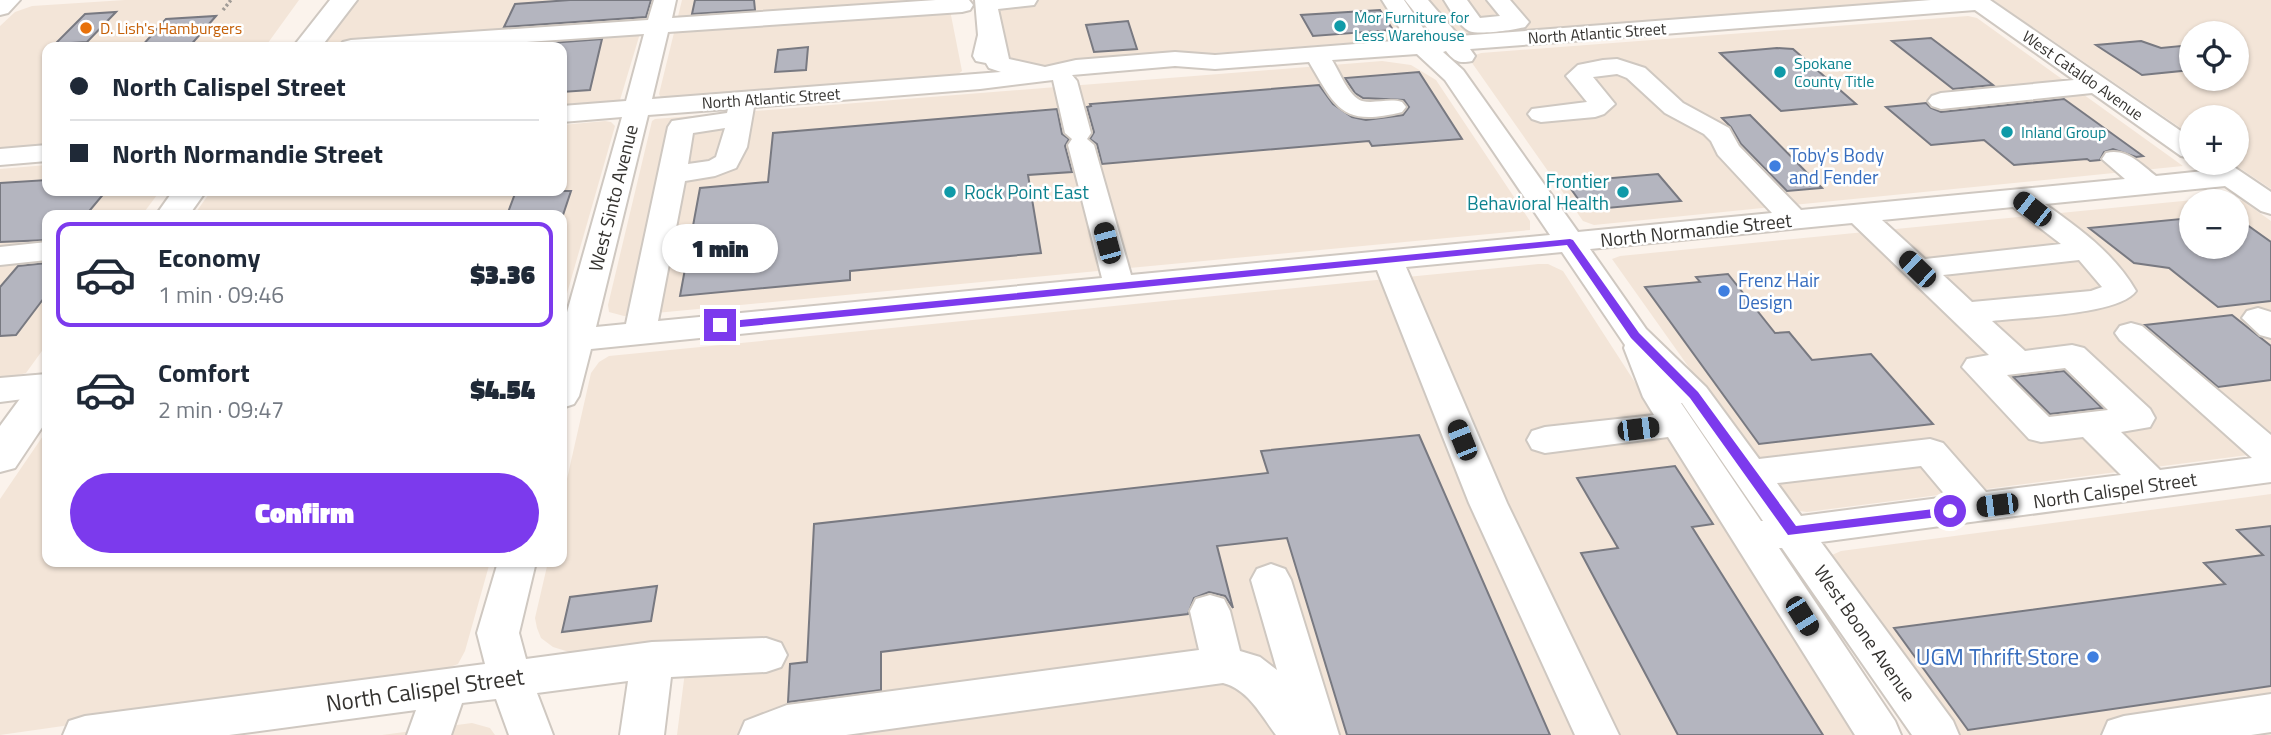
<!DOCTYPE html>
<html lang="en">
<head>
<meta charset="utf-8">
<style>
	:root { --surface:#fff; --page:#f6f6f7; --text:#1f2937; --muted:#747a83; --line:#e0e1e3; --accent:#7c3aed }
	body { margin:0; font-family:"Titillium Web",sans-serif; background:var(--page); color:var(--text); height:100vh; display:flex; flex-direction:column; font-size:26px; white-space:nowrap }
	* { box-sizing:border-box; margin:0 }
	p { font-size:23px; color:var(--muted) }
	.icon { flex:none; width:38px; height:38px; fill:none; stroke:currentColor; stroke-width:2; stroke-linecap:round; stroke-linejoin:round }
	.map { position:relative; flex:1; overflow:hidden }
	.details { position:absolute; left:42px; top:210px; width:525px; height:357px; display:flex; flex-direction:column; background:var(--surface); border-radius:14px; box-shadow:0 2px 5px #0004 }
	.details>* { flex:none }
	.hud { position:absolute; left:42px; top:42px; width:525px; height:154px; border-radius:14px; box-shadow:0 2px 5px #0004; display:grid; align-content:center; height:154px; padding:0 28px; background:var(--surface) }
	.controls { position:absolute; left:2179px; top:21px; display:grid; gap:14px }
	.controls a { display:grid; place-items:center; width:70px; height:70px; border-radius:50%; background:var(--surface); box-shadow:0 2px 5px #0004; font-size:35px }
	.end { position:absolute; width:32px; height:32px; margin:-16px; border:9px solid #7c3aed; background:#fff; box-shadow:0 0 0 4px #fff }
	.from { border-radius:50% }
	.bubble { position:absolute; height:49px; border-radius:24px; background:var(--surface); box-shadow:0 2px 5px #0004; font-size:23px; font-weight:800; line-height:49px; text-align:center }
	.car { position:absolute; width:21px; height:42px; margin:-21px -10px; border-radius:9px; box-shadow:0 0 5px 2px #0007; background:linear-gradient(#222 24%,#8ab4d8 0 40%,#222 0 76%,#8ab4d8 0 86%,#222 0) }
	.hud b { display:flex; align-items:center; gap:24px; height:66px; font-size:26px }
	.hud b+b { border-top:2px solid var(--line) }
	.hud i { width:18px; height:18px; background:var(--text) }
	ul { padding:12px 0 0; list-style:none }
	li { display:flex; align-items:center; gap:21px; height:105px; margin:0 14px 10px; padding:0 14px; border:4px solid transparent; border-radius:14px }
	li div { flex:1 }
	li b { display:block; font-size:26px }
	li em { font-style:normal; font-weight:800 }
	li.current { border-color:var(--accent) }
	li>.icon { width:63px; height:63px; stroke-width:1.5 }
	.primary-button { display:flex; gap:14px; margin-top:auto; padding:14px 28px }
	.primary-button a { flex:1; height:80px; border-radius:42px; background:var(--accent); color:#fff; font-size:28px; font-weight:800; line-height:80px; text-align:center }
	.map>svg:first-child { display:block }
	.built { fill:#f3e5d8; fill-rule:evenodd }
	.building { fill:#b4b5bf; stroke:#787981; stroke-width:2 }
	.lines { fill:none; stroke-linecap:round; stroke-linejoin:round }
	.minor-casing { stroke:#cfc8c1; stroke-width:4 }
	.major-casing { stroke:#cfc8c1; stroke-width:4 }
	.path { stroke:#a19c97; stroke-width:3.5; stroke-dasharray:2.5 2.5; stroke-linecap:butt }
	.minor { fill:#fff; fill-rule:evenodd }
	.major { fill:#fff; fill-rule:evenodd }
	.route { fill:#7c3aed }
	.culture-dot { fill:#0f9aa8; stroke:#fff; stroke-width:2.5 }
	.food-dot { fill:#e8710a; stroke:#fff; stroke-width:2.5 }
	.shop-dot { fill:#3f7fe0; stroke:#fff; stroke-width:2.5 }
	.labels { text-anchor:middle; stroke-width:5; stroke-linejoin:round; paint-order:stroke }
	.far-culture-label { font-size:16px; fill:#0d838f; stroke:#fff; text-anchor:start }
	.far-food-label { font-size:16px; fill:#c56008; stroke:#fff; text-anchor:start }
	.far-street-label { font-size:16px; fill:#353330; stroke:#fff }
	.shop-label { font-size:19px; fill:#366cbe; stroke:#fff; text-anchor:start }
	.culture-label { font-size:19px; fill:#0d838f; stroke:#fff; text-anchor:end }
	.street-label { font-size:19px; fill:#353330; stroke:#fff }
	.near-shop-label { font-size:23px; fill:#366cbe; stroke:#fff; text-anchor:end }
	.near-street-label { font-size:23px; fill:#353330; stroke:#fff }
</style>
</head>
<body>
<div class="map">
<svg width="2271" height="735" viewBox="0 0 2271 735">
	<rect width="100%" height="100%" fill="#fbf3ec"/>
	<!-- built -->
	<path class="built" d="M 125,0 L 299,0 L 265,47 L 47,47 L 47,146 L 0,150 L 0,26 L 15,12 L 32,6 Z
		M 353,0 L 650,0 L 620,100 L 613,103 L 562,107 L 562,47 L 316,47 Z
		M 682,0 L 948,0 L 962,71 L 956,76 L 661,98 L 659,94 Z
		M 995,0 L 1382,0 L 1401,29 L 1398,36 L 1390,40 L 1026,67 L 1008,64 Z
		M 1425,0 L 1946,0 L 1469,37 L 1454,32 Z
		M 1993,0 L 2271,0 L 2271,189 L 2232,163 L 2236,163 L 2236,117 L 2191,117 L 2191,135 ZM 2191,33 L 2236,33 L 2236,79 L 2191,79 Z
		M 1968,16 L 1977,18 L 2183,166 L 1594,225 L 1583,221 L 1470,60 L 1473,56 L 1481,53 Z
		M 1382,61 L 1411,65 L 1436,80 L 1530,221 L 1530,230 L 624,316 L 609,312 L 608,305 L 652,121 L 655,119 Z
		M 605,121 L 611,122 L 615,126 L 562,311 L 562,215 L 194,215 L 211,191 L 562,191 L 562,125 Z
		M 47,165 L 47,191 L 160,191 L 142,215 L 47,215 L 47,344 L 26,373 L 0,380 L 0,169 Z
		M 2224,197 L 2243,201 L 2271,221 L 2271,452 L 1807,512 L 1799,511 L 1783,500 L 1612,259 L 1620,256 ZM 2191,201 L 2236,201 L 2236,247 L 2191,247 Z
		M 1538,264 L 1548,264 L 1563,271 L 1863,735 L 677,735 L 689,640 L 579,655 L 553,647 L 541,638 L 537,628 L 535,618 L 548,562 L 562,562 L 562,501 L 591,373 L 599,362 L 609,356 Z
		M 47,430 L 47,562 L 490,562 L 465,651 L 458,664 L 435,673 L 0,735 L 0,499 Z
		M 2271,494 L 2271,735 L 1952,735 L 1830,560 L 1832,555 L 1841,551 Z
		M 472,723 L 490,728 L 495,735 L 382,735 Z"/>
	<!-- building -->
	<path class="building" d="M 570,0 L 651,0 L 646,17 L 504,27 L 515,4 Z
		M 695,0 L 754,0 L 755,10 L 692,14 Z
		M 1380,10 L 1393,30 L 1313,36 L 1301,15 Z
		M 116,12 L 87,42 L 55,44 L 85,14 Z
		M 216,16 L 189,47 L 141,47 L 166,19 Z
		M 1128,21 L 1137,49 L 1094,52 L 1086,25 Z
		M 1931,38 L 1993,85 L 1953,89 L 1892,41 Z
		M 602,39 L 590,90 L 562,92 L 562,47 L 536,47 L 537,44 Z
		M 2141,41 L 2161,48 L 2191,45 L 2191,70 L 2142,75 L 2096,45 Z
		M 808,47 L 806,70 L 775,72 L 778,50 Z
		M 1777,48 L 1793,49 L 1856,104 L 1781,111 L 1720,53 Z
		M 1419,72 L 1462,139 L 1372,146 L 1369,141 L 1102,164 L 1097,144 L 1090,139 L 1094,132 L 1087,107 L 1091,106 L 1090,104 L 1319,85 L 1333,104 L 1352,117 L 1366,120 L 1403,115 L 1409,107 L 1404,100 L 1363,98 L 1355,93 L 1345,78 Z
		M 2064,99 L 2143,156 L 2136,157 L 2113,149 L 2104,152 L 2100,160 L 2090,161 L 2087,159 L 2014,165 L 1984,140 L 1931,145 L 1886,107 L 1926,103 L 1931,108 L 1941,112 Z
		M 1057,109 L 1062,134 L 1069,139 L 1065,146 L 1072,172 L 1028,175 L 1041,253 L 850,271 L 850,280 L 680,296 L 700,188 L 768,182 L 773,133 Z
		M 1750,115 L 1822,188 L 1787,191 L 1741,144 L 1731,127 L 1722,118 Z
		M 1658,174 L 1681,201 L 1586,210 L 1566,182 Z
		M 47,180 L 47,191 L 106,191 L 86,215 L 47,215 L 47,240 L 0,242 L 0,183 Z
		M 516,191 L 571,191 L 563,215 L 507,215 Z
		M 2236,217 L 2271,242 L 2271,301 L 2218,307 L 2169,268 L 2134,263 L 2089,228 L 2191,218 L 2191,247 L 2236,247 Z
		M 47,263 L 47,294 L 16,335 L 0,336 L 0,287 L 18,266 Z
		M 1728,274 L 1775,333 L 1789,332 L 1812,360 L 1871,354 L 1933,424 L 1759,444 L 1645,287 L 1700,282 L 1696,277 Z
		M 2232,315 L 2271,346 L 2271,380 L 2218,387 L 2145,325 Z
		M 2064,371 L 2102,408 L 2050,414 L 2013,377 Z
		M 1419,435 L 1550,735 L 1347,735 L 1287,538 L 1217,546 L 1233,608 L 1225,596 L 1209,592 L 1194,598 L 1188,614 L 881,652 L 881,690 L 788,702 L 790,664 L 807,662 L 814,524 L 1268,473 L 1261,451 Z
		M 1675,466 L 1713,524 L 1692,527 L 1823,735 L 1678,735 L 1581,553 L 1618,548 L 1577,478 Z
		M 2271,526 L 2271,686 L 1968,730 L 1894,628 L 2225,584 L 2204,563 L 2263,555 L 2237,530 Z
		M 657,586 L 651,621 L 562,632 L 570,597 Z"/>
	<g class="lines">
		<defs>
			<path id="minor" d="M 0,0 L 20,0 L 8,13 L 0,15 Z
				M 654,0 L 676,0 L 672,18 L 936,0 L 969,0 L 973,5 L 970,10 L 962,12 L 668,32 L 652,99 L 1001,72 L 989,68 L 986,63 L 976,61 L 973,56 L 978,35 L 975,0 L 1037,0 L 1034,5 L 998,9 L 1009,59 L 1045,67 L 1076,60 L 1175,52 L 1215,55 L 1407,40 L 1382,0 L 1404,0 L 1430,38 L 1435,38 L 1405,0 L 1428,0 L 1459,36 L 1931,0 L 1990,0 L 2191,138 L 2191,158 L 2181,156 L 2092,93 L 1941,109 L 1932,106 L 1928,101 L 1932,96 L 1941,93 L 2074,80 L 1975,10 L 1470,49 L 1475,56 L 1472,61 C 1459,64 1454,61 1446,51 L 1443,52 L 1463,70 L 1578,232 L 1772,213 L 1718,155 L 1711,141 L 1704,134 L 1665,113 L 1627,78 L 1617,74 L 1593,77 L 1615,104 L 1604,114 L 1595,117 L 1541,122 L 1532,119 L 1528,114 L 1532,109 L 1587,102 L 1566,76 L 1578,65 L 1603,60 L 1617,59 L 1645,68 L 1683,103 L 1729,128 L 1739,146 L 1801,210 L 2125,179 L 2102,159 L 2106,153 C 2127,148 2140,164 2156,176 L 2204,171 L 2199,165 L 2201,163 L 2228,163 L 2271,192 L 2271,214 L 2261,211 L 2225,186 L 2045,204 C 2080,229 2114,253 2136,291 C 2120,315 2022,317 1992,321 L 2025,351 L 2072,345 L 2084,348 L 2150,409 L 2155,418 L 2150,427 L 2121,432 L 2160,470 L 2252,458 L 2120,340 L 2115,333 L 2120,326 L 2131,323 L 2142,326 L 2271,435 L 2271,482 L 1821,542 L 1953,721 L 1959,735 L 1912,735 L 1782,548 L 1779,548 L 1895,721 L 1901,735 L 1855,735 L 1668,437 L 1545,453 L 1532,449 L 1527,440 L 1532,431 L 1545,427 L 1654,415 L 1643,397 L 1624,348 L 1625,345 L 1562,252 L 1406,267 L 1507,503 L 1619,735 L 1575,735 L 1469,503 L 1377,270 L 591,349 L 579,396 L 574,404 L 562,408 L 562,330 L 622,117 L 562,122 L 562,106 L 626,101 L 644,34 L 451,47 L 339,47 L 343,42 L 351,40 L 648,20 ZM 1417,54 L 1445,80 L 1550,235 L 1131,275 L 1094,145 L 1087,139 L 1091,133 L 1077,81 L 1072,75 L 1175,66 L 1215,69 L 1309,62 C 1336,108 1342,127 1402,112 L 1406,107 L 1402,102 C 1389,98 1375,104 1362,101 C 1349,97 1339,71 1332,60 ZM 1053,80 L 1065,133 L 1072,139 L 1068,145 L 1102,278 L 658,321 L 685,181 L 715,176 L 736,168 L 747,147 L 754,107 L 980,89 ZM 728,109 L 727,113 L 672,121 L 668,127 L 626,324 L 596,327 L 648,115 ZM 725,128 L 716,157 L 709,161 L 688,164 L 693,133 ZM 2013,207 L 2061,244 L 1925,259 L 1882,220 ZM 1852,223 L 1989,355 L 1967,359 L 1962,367 L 2029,439 L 2041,442 L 2083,437 L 2121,475 L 1986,492 L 1943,443 L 1930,439 L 1759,459 L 1706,387 L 1646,329 L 1590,249 ZM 2079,260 L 2102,287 L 2091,291 L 1972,302 L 1943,275 ZM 2065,368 L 2108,410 L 2049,417 L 2007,375 ZM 1681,403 L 1682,403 L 1763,521 L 1761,521 ZM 1921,466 L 1947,497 L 1801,516 L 1777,483 Z
				M 1444,0 L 1467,0 L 1480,18 L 1500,16 L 1487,0 L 1510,0 L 1529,22 L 1525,27 C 1514,30 1479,35 1469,31 C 1459,26 1450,9 1444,0 Z
				M 47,145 L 47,161 L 0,165 L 0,149 Z
				M 47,242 L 47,260 L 0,265 L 0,247 Z
				M 2258,308 L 2271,312 L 2271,338 L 2260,335 L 2242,318 L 2247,311 Z
				M 47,374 L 47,396 L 0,402 L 0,378 Z
				M 498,562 L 536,562 L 519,633 L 526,659 L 652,642 L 766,638 L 781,643 L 787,655 L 781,667 L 766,672 L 671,677 L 664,735 L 620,735 L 628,681 L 537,693 L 553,735 L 509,735 L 496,699 L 462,703 L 451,735 L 407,735 L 416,710 L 229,735 L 63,735 L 69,721 L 85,716 L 485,664 L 477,633 Z
				M 1271,564 L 1285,569 L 1291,580 L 1339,735 L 1276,735 C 1261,715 1248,689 1223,683 L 846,735 L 739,735 L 745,721 L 787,705 L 1199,650 L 1190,611 L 1196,599 L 1210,595 L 1224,599 L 1230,611 L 1240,651 L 1260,657 L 1277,670 L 1251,580 L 1257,569 Z
				M 2271,694 L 2271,732 L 2251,735 L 2102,735 L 2108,721 L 2124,716 Z"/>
			<path id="major" d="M 330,0 L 357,0 L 321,47 L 293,47 Z
				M 173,191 L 206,191 L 189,215 L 156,215 Z
				M 47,377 L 47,420 L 15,468 L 0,472 L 0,426 L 33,381 Z"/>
		</defs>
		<!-- minor casing -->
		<use href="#minor" class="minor-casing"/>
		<!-- major casing -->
		<use href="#major" class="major-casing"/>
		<!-- path -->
		<path class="path" d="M 223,10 L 231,0"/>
		<!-- minor -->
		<use href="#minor" class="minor"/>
		<!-- major -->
		<use href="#major" class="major"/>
	</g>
	<!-- route -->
	<path class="route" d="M 1570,239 L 1573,240 L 1639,333 L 1698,392 L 1796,526 L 1950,507 L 1957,511 L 1955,515 L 1788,535 L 1690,398 L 1631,338 L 1567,245 L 720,329 L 714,325 L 720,322 Z"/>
	<!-- markers -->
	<g class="culture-dot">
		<circle cx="1340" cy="26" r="7"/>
		<circle cx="1780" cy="72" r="7"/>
		<circle cx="2007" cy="132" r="7"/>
		<circle cx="950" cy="192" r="7"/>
		<circle cx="1623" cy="192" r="7"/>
	</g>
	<circle class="food-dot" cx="86" cy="28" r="7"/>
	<g class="shop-dot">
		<circle cx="1775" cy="166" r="7"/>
		<circle cx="1724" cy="291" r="7"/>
		<circle cx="2093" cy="657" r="7"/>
	</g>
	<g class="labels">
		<!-- far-culture labels -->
		<g class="far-culture-label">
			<text x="1354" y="23">Mor Furniture for<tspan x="1354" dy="18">Less Warehouse</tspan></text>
			<text x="1794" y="69">Spokane<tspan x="1794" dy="18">County Title</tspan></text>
			<text x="2021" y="138">Inland Group</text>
		</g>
		<!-- far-food labels -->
		<g class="far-food-label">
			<text x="100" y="34">D. Lish's Hamburgers</text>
		</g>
		<!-- far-street labels -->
		<g class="far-street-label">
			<text transform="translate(1597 33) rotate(-4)" y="6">North Atlantic Street</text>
			<text transform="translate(2083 75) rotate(35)" y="6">West Cataldo Avenue</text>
			<text transform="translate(771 98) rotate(-4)" y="6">North Atlantic Street</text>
		</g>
		<!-- shop labels -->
		<g class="shop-label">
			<text x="1789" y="162">Toby's Body<tspan x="1789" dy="22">and Fender</tspan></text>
			<text x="1738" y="287">Frenz Hair<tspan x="1738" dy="22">Design</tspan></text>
		</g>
		<!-- culture labels -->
		<g class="culture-label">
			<text x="1609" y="188">Frontier<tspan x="1609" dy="22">Behavioral Health</tspan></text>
			<text x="964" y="199" text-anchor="start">Rock Point East</text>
		</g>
		<!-- street labels -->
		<g class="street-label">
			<text transform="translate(613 198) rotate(-76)" y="7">West Sinto Avenue</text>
			<text transform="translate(1696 230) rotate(-6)" y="7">North Normandie Street</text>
			<text transform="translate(2115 490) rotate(-8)" y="7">North Calispel Street</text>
			<text transform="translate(1865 633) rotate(55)" y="7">West Boone Avenue</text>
		</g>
		<!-- near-shop labels -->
		<g class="near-shop-label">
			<text x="2079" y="665">UGM Thrift Store</text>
		</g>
		<!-- near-street labels -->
		<g class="near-street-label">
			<text transform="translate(425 690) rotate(-8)" y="8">North Calispel Street</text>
		</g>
	</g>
</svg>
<div class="controls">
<a><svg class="icon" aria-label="locate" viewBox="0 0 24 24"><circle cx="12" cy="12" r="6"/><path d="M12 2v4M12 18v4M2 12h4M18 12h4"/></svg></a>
<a>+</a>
<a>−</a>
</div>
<i class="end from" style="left:1950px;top:511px"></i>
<i class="end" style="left:720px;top:325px"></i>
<div class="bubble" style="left:662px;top:224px;width:116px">1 min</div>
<i class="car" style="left:2032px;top:209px;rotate:308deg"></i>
<i class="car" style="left:1107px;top:243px;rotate:345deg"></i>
<i class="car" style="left:1917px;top:269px;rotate:314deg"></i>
<i class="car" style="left:1638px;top:429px;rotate:83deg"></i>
<i class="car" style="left:1462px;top:440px;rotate:338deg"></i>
<i class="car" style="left:1997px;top:505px;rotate:263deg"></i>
<i class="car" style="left:1802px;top:616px;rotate:148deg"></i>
<div class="hud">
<b><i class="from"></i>North Calispel Street</b>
<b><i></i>North Normandie Street</b>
</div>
<section class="details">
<ul>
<li class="current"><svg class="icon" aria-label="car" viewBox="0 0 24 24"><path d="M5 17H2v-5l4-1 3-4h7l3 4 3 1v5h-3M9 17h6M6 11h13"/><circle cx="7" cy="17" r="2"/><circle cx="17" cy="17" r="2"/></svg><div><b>Economy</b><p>1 min · 09:46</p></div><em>$3.36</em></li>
<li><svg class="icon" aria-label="car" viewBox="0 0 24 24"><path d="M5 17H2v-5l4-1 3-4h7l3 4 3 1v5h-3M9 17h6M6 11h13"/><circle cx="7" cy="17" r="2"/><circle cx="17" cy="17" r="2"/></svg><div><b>Comfort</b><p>2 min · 09:47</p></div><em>$4.54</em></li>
</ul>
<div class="primary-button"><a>Confirm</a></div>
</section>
</div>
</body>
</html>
